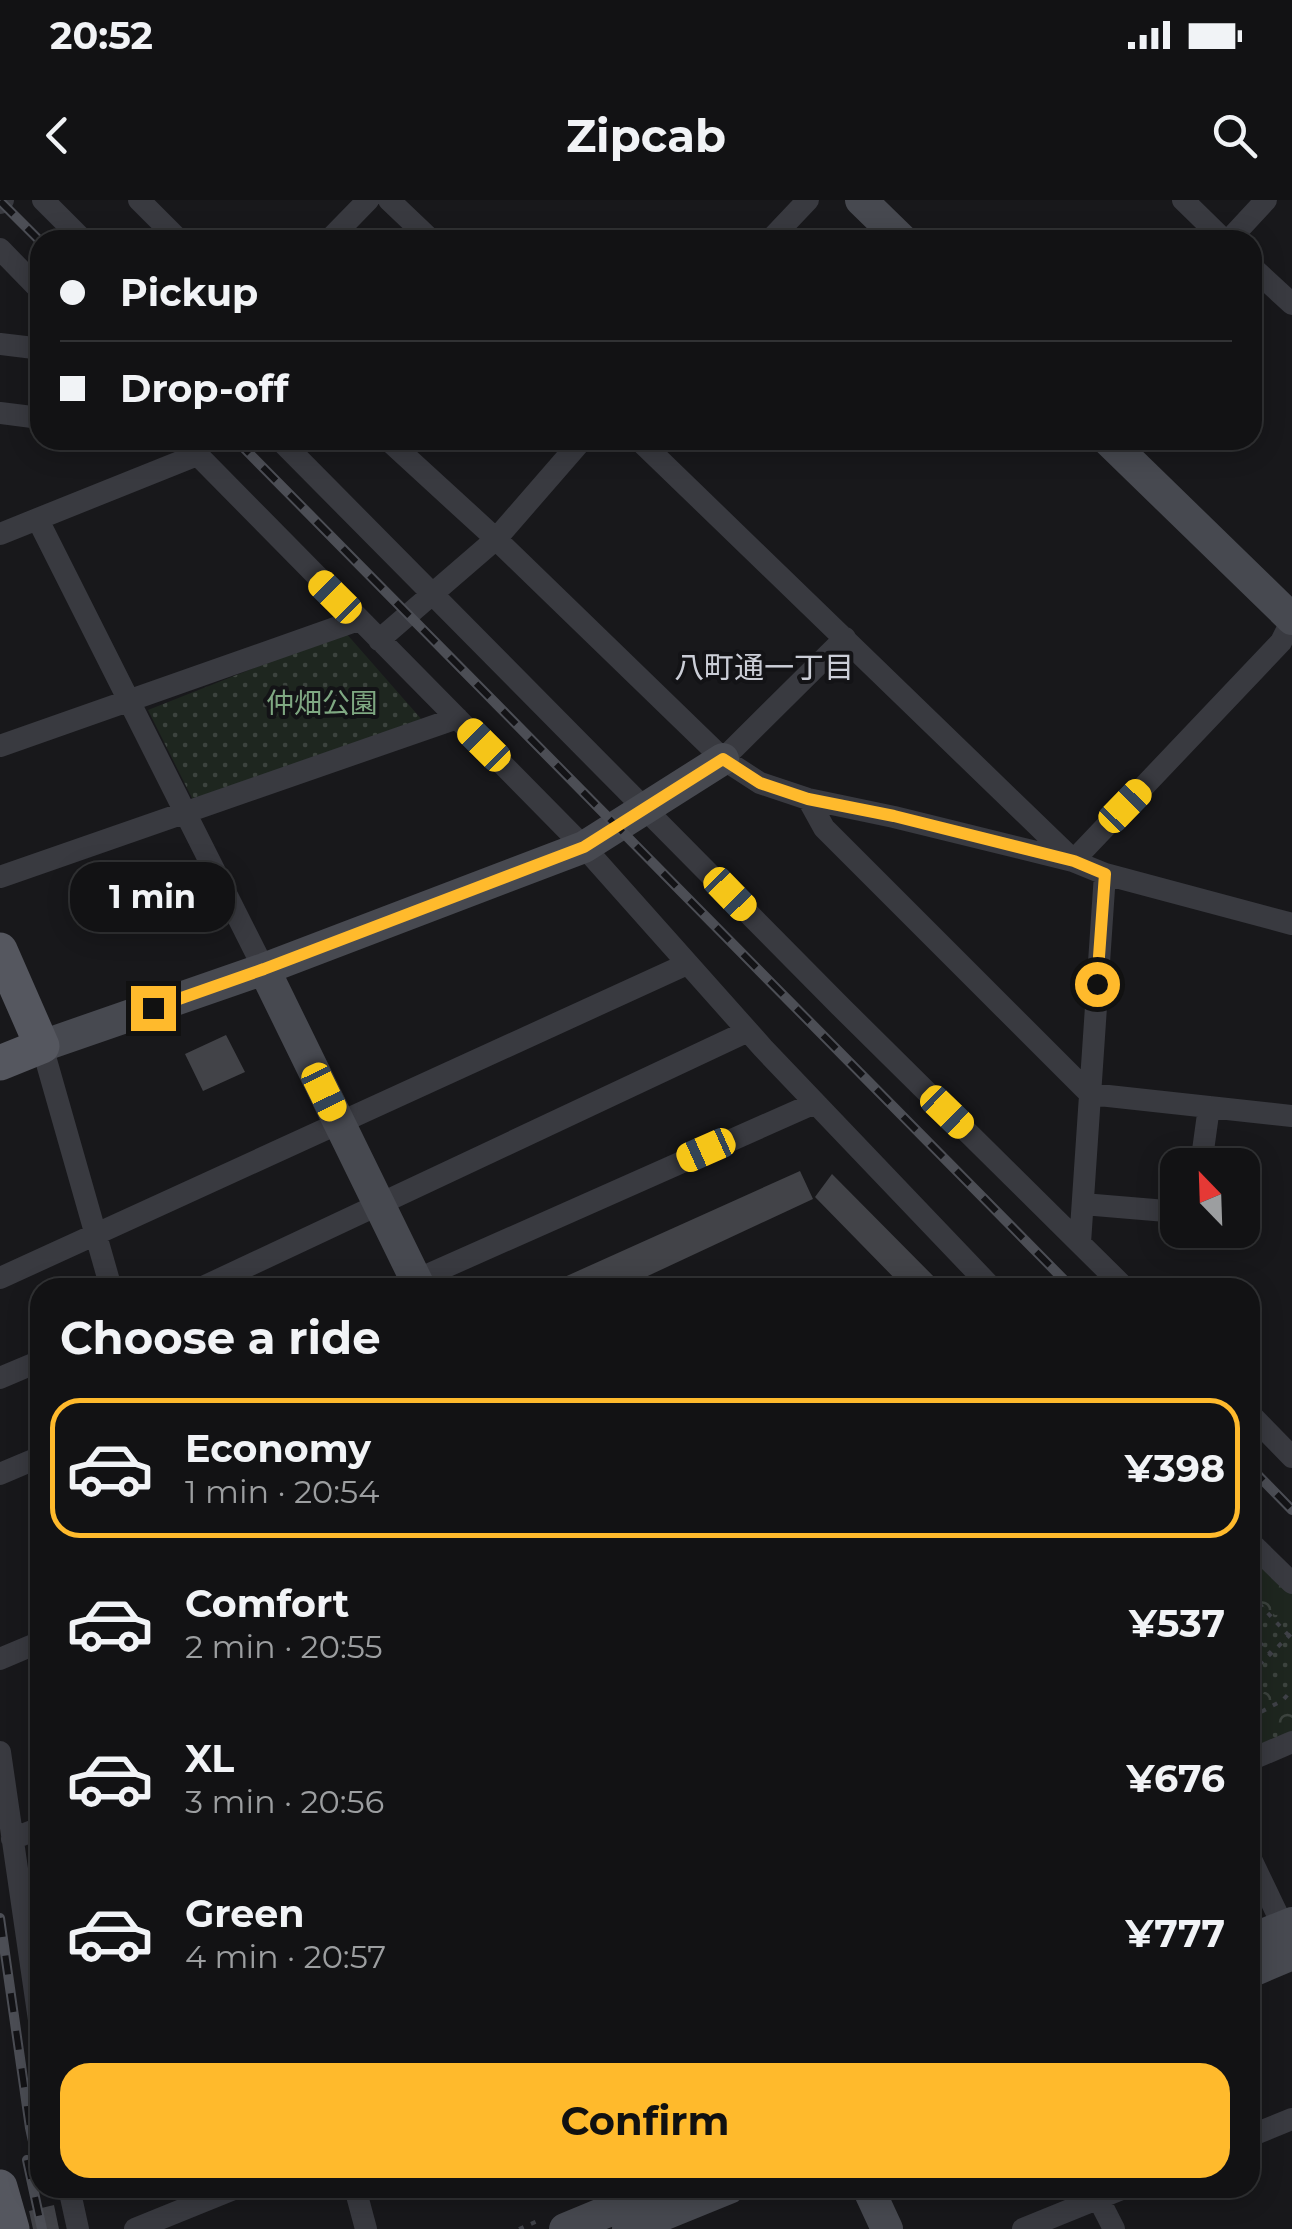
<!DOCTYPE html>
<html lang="en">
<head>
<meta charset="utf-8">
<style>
	:root { --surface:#121214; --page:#1b1b1d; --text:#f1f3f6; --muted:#9c9ea0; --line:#313234; --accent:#ffba2c }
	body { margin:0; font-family:Montserrat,"Noto Sans JP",sans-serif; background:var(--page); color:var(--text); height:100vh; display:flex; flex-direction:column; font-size:38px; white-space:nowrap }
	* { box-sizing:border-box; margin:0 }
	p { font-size:32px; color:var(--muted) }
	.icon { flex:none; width:55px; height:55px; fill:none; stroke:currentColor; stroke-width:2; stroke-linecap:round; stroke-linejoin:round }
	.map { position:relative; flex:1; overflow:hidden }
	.panel { position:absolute; left:30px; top:1078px; width:1230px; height:920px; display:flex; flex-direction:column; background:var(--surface); border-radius:30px; box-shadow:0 5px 25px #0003,0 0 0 2px var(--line) }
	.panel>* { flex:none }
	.hud { position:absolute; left:30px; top:30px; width:1232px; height:220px; border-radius:30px; box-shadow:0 5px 25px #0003,0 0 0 2px var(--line); display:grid; align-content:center; height:220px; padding:0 30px; background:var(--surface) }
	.needle { width:65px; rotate:337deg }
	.fabs { position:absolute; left:1160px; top:948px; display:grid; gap:20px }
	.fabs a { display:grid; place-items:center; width:100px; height:100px; border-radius:20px; background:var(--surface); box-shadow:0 5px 25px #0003,0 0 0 2px var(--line); font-size:50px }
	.end { position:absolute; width:45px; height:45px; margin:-22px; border:12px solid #ffba2c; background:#111; box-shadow:0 0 0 5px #111 }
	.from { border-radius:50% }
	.bubble { position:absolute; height:70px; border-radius:30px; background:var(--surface); box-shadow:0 5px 25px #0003,0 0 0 2px var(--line); font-size:32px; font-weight:700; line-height:70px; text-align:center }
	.car { position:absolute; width:30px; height:60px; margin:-30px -15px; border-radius:12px; box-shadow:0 0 8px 2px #0007; background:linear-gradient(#f5c518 24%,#345 0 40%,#f5c518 0 76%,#345 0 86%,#f5c518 0) }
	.hud b { display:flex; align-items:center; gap:35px; height:95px; font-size:38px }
	.hud b+b { border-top:2px solid var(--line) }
	.hud i { width:25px; height:25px; background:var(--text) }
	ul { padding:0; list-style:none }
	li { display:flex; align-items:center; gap:30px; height:140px; margin:0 20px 15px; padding:0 10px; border:5px solid transparent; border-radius:30px }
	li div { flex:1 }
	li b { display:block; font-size:38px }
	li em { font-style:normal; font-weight:700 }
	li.current { border-color:var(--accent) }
	li>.icon { width:90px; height:90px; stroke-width:1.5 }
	h2 { padding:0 30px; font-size:45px; line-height:120px }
	.button { display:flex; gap:20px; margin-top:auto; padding:20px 30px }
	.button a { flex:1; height:115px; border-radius:30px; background:var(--accent); color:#111; font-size:40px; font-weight:700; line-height:115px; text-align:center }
	.status { display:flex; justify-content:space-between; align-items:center; height:70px; padding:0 50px; background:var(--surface); direction:ltr }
	.status svg { height:28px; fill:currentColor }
	header { display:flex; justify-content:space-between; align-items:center; height:130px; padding:0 30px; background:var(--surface); font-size:45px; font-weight:700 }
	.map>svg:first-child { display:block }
	.grass { fill:url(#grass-dots) }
	.forest { fill:url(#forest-crowns) }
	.building { fill:#424348 }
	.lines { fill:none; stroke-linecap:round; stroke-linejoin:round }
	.path { stroke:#3f4147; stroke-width:4; stroke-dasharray:5 8; stroke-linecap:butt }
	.street { stroke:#393a40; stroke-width:22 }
	.secondary { stroke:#474950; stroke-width:32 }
	.primary { stroke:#55575f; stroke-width:35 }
	.rail-casing { stroke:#4c4e55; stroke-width:10 }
	.rail { stroke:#131316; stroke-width:6; stroke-dasharray:19; stroke-linecap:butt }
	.route { stroke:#ffba2c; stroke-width:12 }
	.labels { text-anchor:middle; stroke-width:8; stroke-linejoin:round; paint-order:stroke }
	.park-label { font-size:28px; fill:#7fa882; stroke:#131316 }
	.neighbourhood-label { font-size:30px; fill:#cbced7; stroke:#131316 }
</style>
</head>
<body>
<div class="status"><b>20:52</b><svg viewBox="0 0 49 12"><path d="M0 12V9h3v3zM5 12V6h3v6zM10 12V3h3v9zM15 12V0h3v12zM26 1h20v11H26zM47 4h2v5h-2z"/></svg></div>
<header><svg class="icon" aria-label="back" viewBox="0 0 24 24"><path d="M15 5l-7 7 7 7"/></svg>Zipcab<svg class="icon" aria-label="search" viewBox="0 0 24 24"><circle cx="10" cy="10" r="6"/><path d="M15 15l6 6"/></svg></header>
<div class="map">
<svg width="1292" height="2029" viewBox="0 0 1292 2029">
	<defs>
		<pattern id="grass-dots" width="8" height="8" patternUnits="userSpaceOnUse" patternTransform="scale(2.5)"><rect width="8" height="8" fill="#1e261f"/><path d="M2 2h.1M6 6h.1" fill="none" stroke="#3c433e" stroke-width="1.8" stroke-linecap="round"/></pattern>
		<pattern id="forest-crowns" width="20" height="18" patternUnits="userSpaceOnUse" patternTransform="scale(2.5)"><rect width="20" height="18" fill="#1e261f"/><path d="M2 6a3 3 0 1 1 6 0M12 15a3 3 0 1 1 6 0" fill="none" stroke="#3c433e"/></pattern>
	</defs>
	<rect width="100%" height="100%" fill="#18181b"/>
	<!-- grass -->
	<path class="grass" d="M 345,432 L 430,529 L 195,604 L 148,510 Z
		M 1250,1350 L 1292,1391 L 1292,1536 L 1250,1553 Z"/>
	<!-- forest -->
	<path class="forest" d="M 1250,1352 L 1292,1400 L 1289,1414 L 1275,1415 L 1250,1396 Z
		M 1282,1491 L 1292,1494 L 1292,1529 L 1263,1535 L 1250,1544 L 1250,1506 L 1260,1500 L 1264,1492 Z"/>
	<!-- building -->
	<path class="building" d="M 226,835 L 245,872 L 203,891 L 185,854 Z
		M 800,971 L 813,999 L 622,1088 L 540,1088 Z
		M 832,974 L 945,1088 L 904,1088 L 815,997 Z
		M 54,2005 L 59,2029 L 33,2029 L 29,2011 Z"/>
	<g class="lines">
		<!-- path -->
		<path class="path" d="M 1250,1394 L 1292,1439
			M 1250,1433 L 1271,1454
			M 1250,1474 L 1292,1433
			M 1250,1518 L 1283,1500 L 1292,1490
			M 519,2029 L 540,2020"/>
		<!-- street -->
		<path class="street" d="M 43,0 L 83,40
			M 139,0 L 179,40
			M 389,0 L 431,40
			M 1183,0 L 1224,40
			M 0,3 L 3,0
			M 329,40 L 368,0
			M 770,40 L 808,0
			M 1229,40 L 1266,0
			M 0,49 L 40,90
			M 1252,67 L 1292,104
			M 0,144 L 34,148 L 40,144
			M 0,213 L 40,218
			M 183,240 L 584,647 L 763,848 L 992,1088
			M 280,240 L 840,806 L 1125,1088
			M 388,240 L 496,339 L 723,559 L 760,583 L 808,599 L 894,617 L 1073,661 L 1105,674 L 1292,724
			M 639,240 L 1071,658
			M 38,320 L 264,769
			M 0,334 L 197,255
			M 379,440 L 496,339 L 582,240
			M 0,546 L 358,420
			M 723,559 L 845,438
			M 808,599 L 824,628 L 1090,894 L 1292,916
			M 1073,661 L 1281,442 L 1292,420
			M 0,677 L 457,518
			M 42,846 L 111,1088
			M 1201,965 L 1209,907
			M 1083,1004 L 1178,1012
			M 1080,1043 L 1105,674
			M 0,1078 L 687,764
			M 201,1088 L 748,831
			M 398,1088 L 815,903
			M 0,1178 L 40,1161
			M 1250,1214 L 1292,1257
			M 0,1274 L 40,1257
			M 1250,1342 L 1292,1383
			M 0,1459 L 40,1442
			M 0,1552 L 40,1827
			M 1250,1560 L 1292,1542
			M 12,1639 L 40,1628
			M 1250,1657 L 1283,1726
			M 1250,1936 L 1292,1919
			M 69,1988 L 78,2029
			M 355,1988 L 366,2029
			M 1093,1988 L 1114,2029
			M 135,2029 L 236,1988
			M 1023,2029 L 1124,1988"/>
		<!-- secondary -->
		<path class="secondary" d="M 861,0 L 902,40
			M 1108,240 L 1292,419
			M 264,769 L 420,1088
			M 42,846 L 264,769 L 584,647 L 723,559
			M 1250,1740 L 1292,1723
			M 1250,1772 L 1292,1754
			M 868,1988 L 887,2029
			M 565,2029 L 664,1988
			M 628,2029 L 729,1988"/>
		<!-- primary -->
		<path class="primary" d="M 0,750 L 42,846 L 0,863
			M 0,1987 L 12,2029"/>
		<defs>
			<path id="rail" d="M 0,1 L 40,41
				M 236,240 L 1072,1088
				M 1250,1267 L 1292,1310
				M 0,1718 L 30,1928 L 40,1973
				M 27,1960 L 42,2029"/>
		</defs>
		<!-- rail casing -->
		<use href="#rail" class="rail-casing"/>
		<!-- rail -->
		<use href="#rail" class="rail"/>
	</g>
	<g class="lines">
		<!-- route -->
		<path class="route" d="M 153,808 L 264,769 L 584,647 L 723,559 L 760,583 L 808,599 L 894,616 L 1074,661 L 1105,674 L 1097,784"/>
	</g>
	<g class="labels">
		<!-- park labels -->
		<g class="park-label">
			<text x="322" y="513">仲畑公園</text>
		</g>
		<!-- neighbourhood labels -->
		<g class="neighbourhood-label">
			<text x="764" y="478">八町通一丁目</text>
		</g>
	</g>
</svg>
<div class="fabs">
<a><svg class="needle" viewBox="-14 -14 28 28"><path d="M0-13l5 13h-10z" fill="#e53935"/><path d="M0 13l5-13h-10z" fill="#9c9ea0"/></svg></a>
</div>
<i class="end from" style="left:1097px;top:784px"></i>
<i class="end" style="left:153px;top:808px"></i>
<div class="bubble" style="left:70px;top:662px;width:165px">1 min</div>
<i class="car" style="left:335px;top:397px;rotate:315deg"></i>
<i class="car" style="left:484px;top:545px;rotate:315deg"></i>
<i class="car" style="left:1125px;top:606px;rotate:44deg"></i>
<i class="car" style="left:730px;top:694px;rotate:136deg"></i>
<i class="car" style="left:324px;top:892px;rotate:154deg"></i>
<i class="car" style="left:947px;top:912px;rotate:134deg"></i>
<i class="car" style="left:706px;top:950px;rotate:246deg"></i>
<div class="hud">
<b><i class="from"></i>Pickup</b>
<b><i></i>Drop-off</b>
</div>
<section class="panel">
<h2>Choose a ride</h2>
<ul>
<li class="current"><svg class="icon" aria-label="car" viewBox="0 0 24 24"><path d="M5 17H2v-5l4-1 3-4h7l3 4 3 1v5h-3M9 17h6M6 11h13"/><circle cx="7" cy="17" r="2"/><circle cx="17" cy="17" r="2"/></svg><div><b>Economy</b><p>1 min · 20:54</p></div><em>¥398</em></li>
<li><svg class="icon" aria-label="car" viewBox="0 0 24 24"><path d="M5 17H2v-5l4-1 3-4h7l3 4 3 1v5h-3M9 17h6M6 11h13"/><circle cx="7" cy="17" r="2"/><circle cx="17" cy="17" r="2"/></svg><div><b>Comfort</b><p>2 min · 20:55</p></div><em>¥537</em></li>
<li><svg class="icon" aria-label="car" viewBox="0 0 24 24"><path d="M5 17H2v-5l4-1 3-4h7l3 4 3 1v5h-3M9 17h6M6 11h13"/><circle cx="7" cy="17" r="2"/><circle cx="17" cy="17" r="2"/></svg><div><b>XL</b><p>3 min · 20:56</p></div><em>¥676</em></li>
<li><svg class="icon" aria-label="car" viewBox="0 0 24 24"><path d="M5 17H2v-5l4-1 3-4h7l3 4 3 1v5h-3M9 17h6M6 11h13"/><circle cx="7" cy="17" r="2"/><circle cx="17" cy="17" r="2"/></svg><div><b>Green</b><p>4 min · 20:57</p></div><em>¥777</em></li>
</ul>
<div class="button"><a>Confirm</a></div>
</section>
</div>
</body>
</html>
